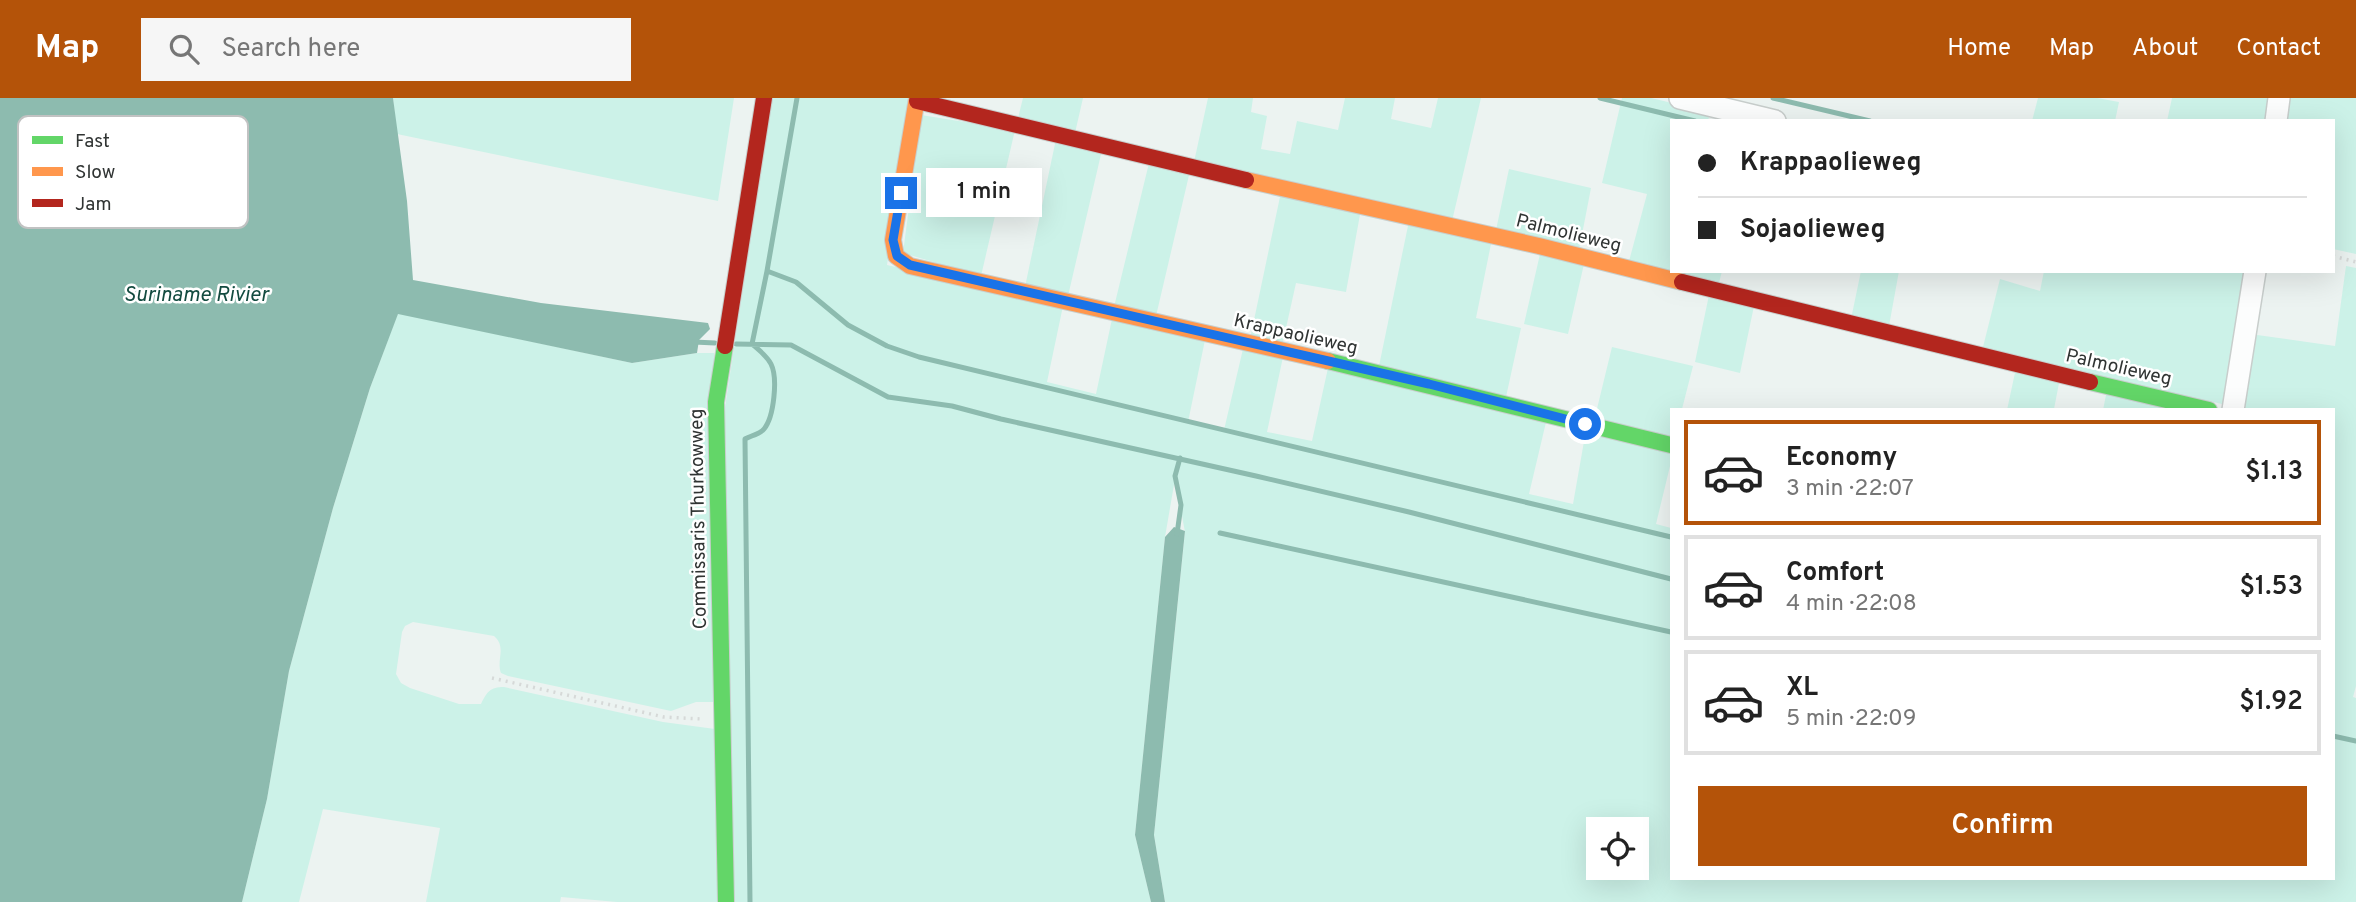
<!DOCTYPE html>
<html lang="en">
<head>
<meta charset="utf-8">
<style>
	:root { --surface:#fff; --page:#f6f6f6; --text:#222; --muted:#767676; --line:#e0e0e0; --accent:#b45309 }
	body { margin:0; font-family:Overpass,sans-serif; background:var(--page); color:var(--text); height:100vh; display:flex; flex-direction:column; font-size:26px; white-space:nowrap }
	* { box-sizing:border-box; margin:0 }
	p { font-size:23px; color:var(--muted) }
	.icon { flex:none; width:38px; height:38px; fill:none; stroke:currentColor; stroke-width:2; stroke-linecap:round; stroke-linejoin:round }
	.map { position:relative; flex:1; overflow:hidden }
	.sheet { position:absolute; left:1670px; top:310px; width:665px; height:472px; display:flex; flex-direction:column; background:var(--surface); border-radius:0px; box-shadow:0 7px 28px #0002 }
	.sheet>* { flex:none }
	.top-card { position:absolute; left:1670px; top:21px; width:665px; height:154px; border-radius:0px; box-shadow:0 7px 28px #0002; display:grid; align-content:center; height:154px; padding:0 28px; background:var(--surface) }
	.controls { position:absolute; left:1586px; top:719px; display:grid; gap:14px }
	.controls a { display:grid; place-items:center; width:63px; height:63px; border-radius:0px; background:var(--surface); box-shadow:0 7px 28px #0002; font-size:35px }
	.end { position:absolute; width:32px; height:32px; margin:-16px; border:9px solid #1a73e8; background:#fff; box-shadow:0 0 0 4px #fff }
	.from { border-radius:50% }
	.bubble { position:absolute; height:49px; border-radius:0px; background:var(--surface); box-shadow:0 7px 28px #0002; font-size:23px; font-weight:600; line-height:49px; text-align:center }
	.top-card b { display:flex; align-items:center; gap:24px; height:66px; font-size:26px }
	.top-card b+b { border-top:2px solid var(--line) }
	.top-card i { width:18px; height:18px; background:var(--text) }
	ul { padding:12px 0 0; list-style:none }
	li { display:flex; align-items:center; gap:21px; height:105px; margin:0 14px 10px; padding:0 14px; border:4px solid var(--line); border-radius:0px }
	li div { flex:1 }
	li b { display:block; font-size:26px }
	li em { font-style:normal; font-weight:600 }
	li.current { border-color:var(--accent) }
	li>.icon { width:63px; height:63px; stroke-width:1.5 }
	.action { display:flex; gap:14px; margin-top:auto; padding:14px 28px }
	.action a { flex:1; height:80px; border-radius:0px; background:var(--accent); color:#fff; font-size:28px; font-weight:600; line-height:80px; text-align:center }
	header { display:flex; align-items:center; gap:42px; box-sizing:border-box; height:98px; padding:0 35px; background:var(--accent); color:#fff }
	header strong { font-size:33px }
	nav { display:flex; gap:38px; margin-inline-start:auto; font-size:24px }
	.search { width:490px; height:63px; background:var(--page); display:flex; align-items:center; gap:18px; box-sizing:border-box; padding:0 24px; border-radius:0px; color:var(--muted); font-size:26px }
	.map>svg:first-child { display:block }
	.green { fill:#ccf2e8; fill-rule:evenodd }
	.water { fill:#8dbbaf }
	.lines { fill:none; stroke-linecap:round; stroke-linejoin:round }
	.stream { stroke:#8dbbaf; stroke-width:5 }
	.street-casing { stroke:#c8cecc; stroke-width:24 }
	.fast-casing { stroke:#c8cecc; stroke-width:18 }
	.slow-casing { stroke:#c8cecc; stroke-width:18 }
	.jam-casing { stroke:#c8cecc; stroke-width:18 }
	.path { stroke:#d6d9d8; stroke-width:3.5; stroke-dasharray:2 5; stroke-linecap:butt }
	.street { stroke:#fcfdfd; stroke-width:21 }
	.fast { stroke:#63d668; stroke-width:16 }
	.slow { stroke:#ff974d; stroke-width:16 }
	.jam { stroke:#b3261e; stroke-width:16 }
	.route { stroke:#1a73e8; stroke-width:9 }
	.labels { text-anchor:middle; stroke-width:5; stroke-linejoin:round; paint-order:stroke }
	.street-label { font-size:19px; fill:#303433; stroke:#fff }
	.water-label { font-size:21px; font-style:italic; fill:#134b40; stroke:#fff }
	.key { fill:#fff; stroke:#c1c2c2; stroke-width:2 }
	.key-label { font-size:19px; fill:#303433 }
</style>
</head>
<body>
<header>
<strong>Map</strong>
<div class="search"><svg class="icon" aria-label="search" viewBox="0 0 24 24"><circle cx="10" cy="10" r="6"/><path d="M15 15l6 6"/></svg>Search here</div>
<nav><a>Home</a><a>Map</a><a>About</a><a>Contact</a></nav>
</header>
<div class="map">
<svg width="2356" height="804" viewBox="0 0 2356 804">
	<rect width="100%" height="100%" fill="#ecf3f1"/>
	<!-- green -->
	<path class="green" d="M 393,0 L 734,0 L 718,103 L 397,36 Z
		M 772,0 L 911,0 L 887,167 L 1063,208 L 1047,284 L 1096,296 L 1112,221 L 1205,242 L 1188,324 L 1224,332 L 1243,251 L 1283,259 L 1267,334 L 1312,343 L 1328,270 L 1547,320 L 1529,396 L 1573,406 L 1586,332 L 1671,353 L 1671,364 L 1656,426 L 1671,430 L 1671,780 L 2333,780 L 2333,312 L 2239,311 L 2250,236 L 2335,248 L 2346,168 L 2356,170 L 2356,588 L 2353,599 L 2356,600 L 2356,804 L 1165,804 L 1154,737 L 1185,434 L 1175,381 L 1165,439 L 1135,737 L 1151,804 L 734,804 L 722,329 ZM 1598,732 L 1636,732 L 1636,770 L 1598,770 Z
		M 1023,0 L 1083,0 L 1075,35 L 1018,20 Z
		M 1208,0 L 1253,0 L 1251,14 L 1267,18 L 1261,51 L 1290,56 L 1297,23 L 1338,32 L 1345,0 L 1395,0 L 1391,21 L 1431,30 L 1438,0 L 1481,0 L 1452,123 L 1194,64 Z
		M 1622,0 L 1651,0 L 1710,14 L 1708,23 L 1671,23 L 1671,173 L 1722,173 L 1718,189 L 1628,167 L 1647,96 L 1602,85 Z
		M 2038,0 L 2097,0 L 2119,4 L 2115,23 L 2032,23 Z
		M 2172,0 L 2273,0 L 2270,23 L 2167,23 Z
		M 2284,0 L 2356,0 L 2356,156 L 2333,151 L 2333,23 L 2281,23 Z
		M 921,17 L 1015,32 L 981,178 L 903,155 Z
		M 1056,41 L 1102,52 L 1068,198 L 1025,189 Z
		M 1149,65 L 1190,73 L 1156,218 L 1114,209 Z
		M 1509,71 L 1591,90 L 1579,152 L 1496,132 Z
		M 1281,94 L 1361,111 L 1346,194 L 1296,185 L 1282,248 L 1250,241 Z
		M 1409,123 L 1492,141 L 1476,220 L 1521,230 L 1506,299 L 1379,268 Z
		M 1540,156 L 1584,166 L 1568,236 L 1524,226 Z
		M 1861,173 L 1899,173 L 1889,228 L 1851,221 Z
		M 2044,173 L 2249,173 L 2227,304 L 2222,306 L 1982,253 L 2000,181 L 2040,193 Z
		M 1709,197 L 1754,208 L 1740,275 L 1695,264 Z
		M 398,215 L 632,265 L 697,255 L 714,255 L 714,604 L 696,604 L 671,613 L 508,578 L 501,575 C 496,562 507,549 494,538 L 413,524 L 405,528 L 402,534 L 396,576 L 401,585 L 410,590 L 459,606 L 481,606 C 487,594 490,589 504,589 L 663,624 L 715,631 L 720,804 L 617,804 L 561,799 L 560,804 L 426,804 L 440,730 L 323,711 L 299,804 L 242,804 L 267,701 L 289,573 L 333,410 L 370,290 Z
		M 1612,249 L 1693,268 L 1682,311 L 1671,312 L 1671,343 L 1594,323 Z
		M 2016,270 L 2060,280 L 2054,311 L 2007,312 Z
		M 2107,292 L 2191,312 L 2103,312 Z"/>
	<!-- water -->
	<path class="water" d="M 0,0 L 393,0 L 407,103 L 413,182 L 541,205 L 708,225 L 710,231 L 699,242 L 697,255 L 632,265 L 398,216 L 370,290 L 333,410 L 289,573 L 267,701 L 242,804 L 0,804 Z
		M 1174,429 L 1185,433 L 1154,737 L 1165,804 L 1151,804 L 1135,737 L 1165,439 Z"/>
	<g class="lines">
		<!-- stream -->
		<path class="stream" d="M 1600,0 L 1695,23
			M 1773,0 L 1870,23
			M 767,173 L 797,0
			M 694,244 L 715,245
			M 736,246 L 791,247 L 888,299 L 952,308 L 1001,321 L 1256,378 L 1409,414 L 1671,481
			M 1220,435 L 1671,534
			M 1177,436 L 1181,407 L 1175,378 L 1180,360
			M 2333,638 L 2356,643
			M 750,804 L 745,341 C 750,338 760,336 764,331 C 774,319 778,280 771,266 C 767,258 759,252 752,246 L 767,173 L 796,184 L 848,227 L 887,248 L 919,259 L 1671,439"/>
		<defs>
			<path id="street" d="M 1680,0 L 1775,23
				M 2276,23 L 2279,0
				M 2233,312 L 2255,173"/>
			<path id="fast" d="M 725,248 L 716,304 L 726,804
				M 1328,263 L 1671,347
				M 2090,284 L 2209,312"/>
			<path id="slow" d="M 917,0 L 893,142 L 896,158 L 910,168 L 1328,263
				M 1246,82 L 1539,148 L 1682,184"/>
			<path id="jam" d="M 917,3 L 1246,82
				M 1682,184 L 2090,284
				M 725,248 L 764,0"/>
		</defs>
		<!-- street casing -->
		<use href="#street" class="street-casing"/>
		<!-- fast casing -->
		<use href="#fast" class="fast-casing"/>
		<!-- slow casing -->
		<use href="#slow" class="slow-casing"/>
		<!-- jam casing -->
		<use href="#jam" class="jam-casing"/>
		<!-- path -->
		<path class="path" d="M 2333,158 L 2356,164
			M 492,580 L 664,619 L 702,621"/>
		<!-- street -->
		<use href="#street" class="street"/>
		<!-- fast -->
		<use href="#fast" class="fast"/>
		<!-- slow -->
		<use href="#slow" class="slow"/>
		<!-- jam -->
		<use href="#jam" class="jam"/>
	</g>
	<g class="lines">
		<!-- route -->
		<path class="route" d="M 901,95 L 893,142 L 897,158 L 910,167 L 1429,286 L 1585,326"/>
	</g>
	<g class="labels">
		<!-- street labels -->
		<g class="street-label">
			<text transform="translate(1569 134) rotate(14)" y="7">Palmolieweg</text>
			<text transform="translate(1296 235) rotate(13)" y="7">Krappaolieweg</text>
			<text transform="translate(2119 268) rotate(13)" y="7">Palmolieweg</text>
			<text transform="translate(697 421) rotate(-91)" y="7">Commissaris Thurkowweg</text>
		</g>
		<!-- water labels -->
		<g class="water-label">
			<text x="196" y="203">Suriname Rivier</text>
		</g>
	</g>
	<!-- legend -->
	<rect x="18" y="18" width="230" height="112" rx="10" class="key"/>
	<rect x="32" y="38" width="31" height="8" fill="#63d668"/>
	<rect x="32" y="69" width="31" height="9" fill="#ff974d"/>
	<rect x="32" y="101" width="31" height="8" fill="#b3261e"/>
	<g class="key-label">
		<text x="75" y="49">Fast</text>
		<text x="75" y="80">Slow</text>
		<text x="75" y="112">Jam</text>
	</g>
</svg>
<div class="controls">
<a><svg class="icon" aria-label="locate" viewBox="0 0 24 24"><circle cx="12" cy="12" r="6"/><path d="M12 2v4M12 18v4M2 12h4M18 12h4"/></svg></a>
</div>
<i class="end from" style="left:1585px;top:326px"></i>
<i class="end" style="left:901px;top:95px"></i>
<div class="bubble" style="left:926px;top:70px;width:116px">1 min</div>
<div class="top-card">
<b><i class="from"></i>Krappaolieweg</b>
<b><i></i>Sojaolieweg</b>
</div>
<section class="sheet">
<ul>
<li class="current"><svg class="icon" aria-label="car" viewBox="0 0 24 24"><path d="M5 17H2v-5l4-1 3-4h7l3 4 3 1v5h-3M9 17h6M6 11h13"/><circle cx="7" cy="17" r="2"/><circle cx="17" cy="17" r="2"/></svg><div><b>Economy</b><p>3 min · 22:07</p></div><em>$1.13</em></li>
<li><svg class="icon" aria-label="car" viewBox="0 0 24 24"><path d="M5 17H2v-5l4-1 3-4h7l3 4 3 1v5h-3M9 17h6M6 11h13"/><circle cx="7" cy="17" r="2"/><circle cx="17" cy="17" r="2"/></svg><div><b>Comfort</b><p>4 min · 22:08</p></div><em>$1.53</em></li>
<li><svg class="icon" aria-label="car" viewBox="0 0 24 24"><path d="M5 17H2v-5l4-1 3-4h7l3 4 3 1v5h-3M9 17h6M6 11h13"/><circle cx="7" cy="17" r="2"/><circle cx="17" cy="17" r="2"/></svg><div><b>XL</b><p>5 min · 22:09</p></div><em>$1.92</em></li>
</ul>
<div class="action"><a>Confirm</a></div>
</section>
</div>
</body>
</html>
